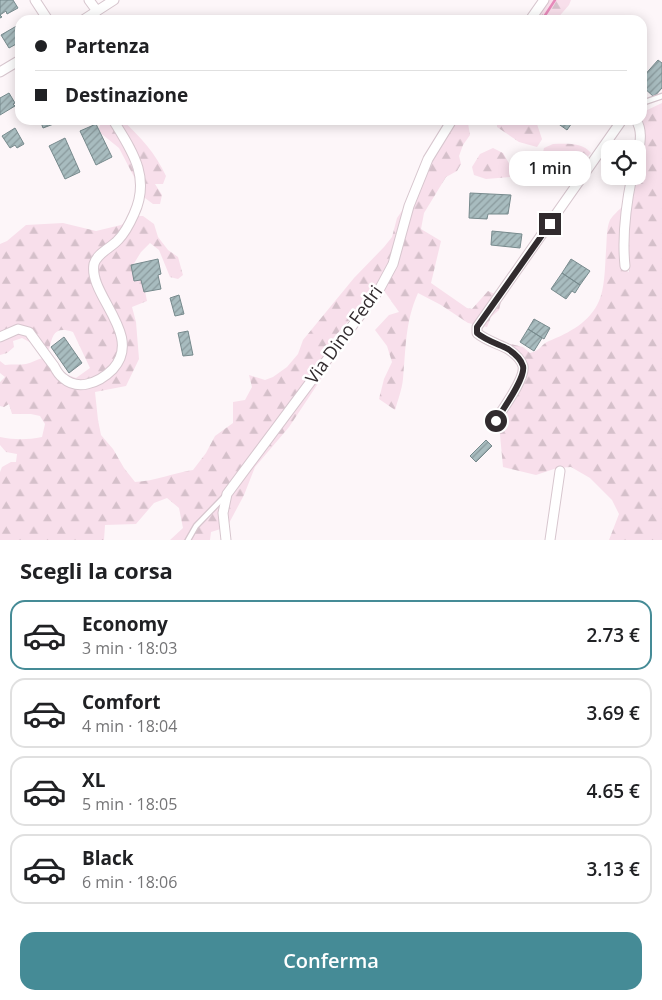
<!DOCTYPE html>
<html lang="it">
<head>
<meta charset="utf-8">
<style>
	:root { --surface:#fff; --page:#f2f2f2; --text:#202124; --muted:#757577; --line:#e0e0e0; --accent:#458b96 }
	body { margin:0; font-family:"Open Sans",sans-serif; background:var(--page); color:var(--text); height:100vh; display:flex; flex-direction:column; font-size:19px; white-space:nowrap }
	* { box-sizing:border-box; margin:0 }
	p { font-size:16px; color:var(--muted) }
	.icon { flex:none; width:28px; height:28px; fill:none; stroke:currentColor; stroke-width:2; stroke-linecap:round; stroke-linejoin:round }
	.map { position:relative; height:540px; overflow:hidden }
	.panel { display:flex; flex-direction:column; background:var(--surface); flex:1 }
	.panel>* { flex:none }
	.top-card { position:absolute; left:15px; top:15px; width:632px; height:110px; border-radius:15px; box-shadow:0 2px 12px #0003; display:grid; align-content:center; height:110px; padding:0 20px; background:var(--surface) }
	.fabs { position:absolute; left:601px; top:140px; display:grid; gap:10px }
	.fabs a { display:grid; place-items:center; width:45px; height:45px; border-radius:10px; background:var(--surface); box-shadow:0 2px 12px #0003; font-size:25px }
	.end { position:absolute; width:22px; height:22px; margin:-11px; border:6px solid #312b2e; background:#fff; box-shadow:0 0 0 2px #fff }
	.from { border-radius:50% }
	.bubble { position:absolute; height:35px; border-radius:15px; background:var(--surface); box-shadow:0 2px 12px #0003; font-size:16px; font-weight:600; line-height:35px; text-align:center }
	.top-card b { display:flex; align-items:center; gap:18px; height:48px; font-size:19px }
	.top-card b+b { border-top:1px solid var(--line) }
	.top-card i { width:12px; height:12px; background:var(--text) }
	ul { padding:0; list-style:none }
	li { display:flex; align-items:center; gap:15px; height:70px; margin:0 10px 8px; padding:0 10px; border:2px solid var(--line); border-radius:15px }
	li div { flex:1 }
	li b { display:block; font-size:19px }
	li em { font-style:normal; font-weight:600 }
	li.selected { border-color:var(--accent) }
	li>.icon { width:45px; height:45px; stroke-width:1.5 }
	h2 { padding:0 20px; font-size:22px; line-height:60px }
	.cta { display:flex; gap:10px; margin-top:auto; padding:10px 20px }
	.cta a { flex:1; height:58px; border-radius:15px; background:var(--accent); color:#fff; font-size:20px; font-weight:600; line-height:58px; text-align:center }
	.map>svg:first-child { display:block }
	.forest { fill:url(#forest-firs) }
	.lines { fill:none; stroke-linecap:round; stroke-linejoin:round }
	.stream { stroke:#e68aba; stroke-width:2.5 }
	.building { fill:url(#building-hatch); stroke:#778a8d }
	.service-casing { stroke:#d7c6ce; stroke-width:7 }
	.minor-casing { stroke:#d7c6ce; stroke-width:11 }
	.service { stroke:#fff; stroke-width:4.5 }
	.minor { stroke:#fff; stroke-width:9 }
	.route { stroke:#312b2e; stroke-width:6 }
	.labels { text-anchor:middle; stroke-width:5; stroke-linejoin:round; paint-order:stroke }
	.street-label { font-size:18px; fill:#312b2e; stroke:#fff }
</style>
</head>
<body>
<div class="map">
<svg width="662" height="540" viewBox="0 0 662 540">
	<defs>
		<pattern id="forest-firs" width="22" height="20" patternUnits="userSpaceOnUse" patternTransform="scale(1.25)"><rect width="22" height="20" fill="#f8dfeb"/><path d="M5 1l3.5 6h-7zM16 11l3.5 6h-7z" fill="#d5c0ca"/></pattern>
		<pattern id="building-hatch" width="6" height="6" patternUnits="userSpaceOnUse" patternTransform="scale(1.25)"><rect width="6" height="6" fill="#a8bcbf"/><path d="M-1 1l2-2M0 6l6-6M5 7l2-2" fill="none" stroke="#89999c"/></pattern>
	</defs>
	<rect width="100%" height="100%" fill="#fdf6f9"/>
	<!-- forest -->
	<path class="forest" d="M 546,0 L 571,0 L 569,5 L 556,20 L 536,20 Z
		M 662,103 L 662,540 L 609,540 L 619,514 L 612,500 L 590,478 L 571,467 L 557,468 L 536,475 L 503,467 L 499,424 L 524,377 L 511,344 L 523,347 L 530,353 C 542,350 541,344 549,341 C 569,333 590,322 599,301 C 605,288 605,265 606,251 C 607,241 606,229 610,220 C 613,215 619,210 623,206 L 622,229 L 624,270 L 629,272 L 627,249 L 632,202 L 645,143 L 641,120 L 642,120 L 643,112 Z
		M 102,120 L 122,120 C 140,136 156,154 166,176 L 163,184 L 155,184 L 162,195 L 160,204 L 153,204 L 145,198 L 119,148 L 98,131 Z
		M 453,120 L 474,120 L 468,123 L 470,135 L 463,145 L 459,156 L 461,164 L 457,171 L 446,177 L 424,213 L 421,229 L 441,241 L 431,283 L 467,308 L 472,309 L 488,291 L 502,297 L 499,310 L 491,317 L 487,327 L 468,323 L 441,305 L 418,293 C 405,322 406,348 403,379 C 402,389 398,400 395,410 L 379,399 L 384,379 L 392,362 L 387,346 L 375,330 L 389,315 L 399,312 L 380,285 L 329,343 L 329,367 L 289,427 L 255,467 L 244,495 L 227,527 L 211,532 L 210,540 L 170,540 L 183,528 L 179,508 L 167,498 L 154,503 L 136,524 L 105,525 L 104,540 L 0,540 L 0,472 L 2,467 L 11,462 L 16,462 L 17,454 L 6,452 L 0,445 L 0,437 C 15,440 27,440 42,437 L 45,424 L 40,416 L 31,414 L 12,414 L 9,404 L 4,407 L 0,406 L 0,382 L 5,377 L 0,373 L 0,361 L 5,365 C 12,364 20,365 26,364 C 32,363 37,359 43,358 L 65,374 L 76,378 L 90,368 L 73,332 C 54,326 53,335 49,349 L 37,346 L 22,338 L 13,341 L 14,347 L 7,353 L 0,355 L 0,244 L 7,241 L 26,225 L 63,223 L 96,231 L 121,225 L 137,216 L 143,216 L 154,224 L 158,237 L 168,250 L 178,257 L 183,275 L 178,279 L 170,277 L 159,250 L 150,243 L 141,252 L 133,265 L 144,286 L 147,301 L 132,307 L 136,322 L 139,359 L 126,386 L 95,392 L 98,420 L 101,435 L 113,449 L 124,468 L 135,482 C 155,481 174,473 193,470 L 206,453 L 215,436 L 233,423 L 233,402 L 245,400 L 252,387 L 249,375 L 265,380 L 273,377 L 287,367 L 298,354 L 303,340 L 354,278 L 384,247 L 392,237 L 397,218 L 415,192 L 431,163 L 433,141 L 440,132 Z
		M 497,120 L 540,120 L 537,124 L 542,139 L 537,147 L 519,142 L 497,127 Z
		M 553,144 C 566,144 582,142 591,153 L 582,163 L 549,165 L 541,161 L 544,148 Z
		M 493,148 L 503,153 L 514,172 L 510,177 L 486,179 L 474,175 L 472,167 L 480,154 Z"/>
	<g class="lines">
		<!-- stream -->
		<path class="stream" d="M 542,20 L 555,0"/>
	</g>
	<!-- building -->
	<path class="building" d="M 0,0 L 13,0 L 18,8 L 7,14 L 6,11 L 0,15 L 2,17 L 0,18 Z
		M 20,24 L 20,42 L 9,48 L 1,35 Z
		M 658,60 L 662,63 L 662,88 L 654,97 L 642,86 L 642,78 Z
		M 9,93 L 15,103 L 13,104 L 15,106 L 0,115 L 0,98 Z
		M 40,120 L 58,120 L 59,122 L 43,128 Z
		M 553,120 L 574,120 L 567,130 Z
		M 96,124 L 112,157 L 96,165 L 80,131 Z
		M 15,128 L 24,144 L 17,148 L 15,145 L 10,148 L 2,136 Z
		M 65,138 L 80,172 L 65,179 L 49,146 Z
		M 470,193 L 511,195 L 508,214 L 488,214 L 487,219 L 469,218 Z
		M 492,231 L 522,234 L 520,248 L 491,245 Z
		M 158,259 L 161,274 L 158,275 L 161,289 L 144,292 L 141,280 L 134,281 L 131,265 Z
		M 571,259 L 590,271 L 580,285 L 562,273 Z
		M 562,273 L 580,285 L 575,293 L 572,291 L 566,299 L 551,289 Z
		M 179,295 L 184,314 L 175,316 L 170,298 Z
		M 534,319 L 550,328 L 544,339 L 528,329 Z
		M 528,329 L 542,338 L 534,351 L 520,342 Z
		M 188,331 L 193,355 L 183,356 L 178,333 Z
		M 64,337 L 82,363 L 69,373 L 51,347 Z
		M 486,440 L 492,446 L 476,462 L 470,456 Z"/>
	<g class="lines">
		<defs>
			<path id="service" d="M 642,103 L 662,96
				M 188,540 L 196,526 L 224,497"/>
			<path id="minor" d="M 35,0 L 48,20
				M 89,0 L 97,11
				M 83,20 L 114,0
				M 530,20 L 544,0
				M 0,72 L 20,60
				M 636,120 C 643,131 640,143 638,155
				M 625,266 C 622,237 626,205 632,176
				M 0,337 L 18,329 L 29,332 C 37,343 45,354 54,366 C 56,370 59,375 63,378 C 70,384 78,386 87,384 C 97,382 105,377 113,369 C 144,335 88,295 94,264 C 97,253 111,248 118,240 C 125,233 130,223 134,214 C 151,177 132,151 113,120
				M 495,421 C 502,410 526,378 523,366 C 521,359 514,353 508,349 C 498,344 485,340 477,333 L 477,327 L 622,120
				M 226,540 L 223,513 L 227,494 L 379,290 L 393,264 L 409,206 L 428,159 L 452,120
				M 550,540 L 560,471"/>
		</defs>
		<!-- service casing -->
		<use href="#service" class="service-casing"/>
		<!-- minor casing -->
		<use href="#minor" class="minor-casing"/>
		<!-- service -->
		<use href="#service" class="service"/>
		<!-- minor -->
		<use href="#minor" class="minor"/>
	</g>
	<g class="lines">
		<!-- route -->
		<path class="route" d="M 496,421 C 502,410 526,378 523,366 C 521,359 514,353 508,349 C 498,344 485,340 477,333 L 477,327 L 550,224"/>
	</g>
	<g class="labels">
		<!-- street labels -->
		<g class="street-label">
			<text transform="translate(344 335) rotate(-54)" y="6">Via Dino Fedri</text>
		</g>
	</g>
</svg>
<div class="fabs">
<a><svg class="icon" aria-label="locate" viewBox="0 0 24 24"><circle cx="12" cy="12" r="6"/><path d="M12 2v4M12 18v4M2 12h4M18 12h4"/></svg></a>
</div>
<i class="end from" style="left:496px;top:421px"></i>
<i class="end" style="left:550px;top:224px"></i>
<div class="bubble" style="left:509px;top:151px;width:82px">1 min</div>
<div class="top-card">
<b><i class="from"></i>Partenza</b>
<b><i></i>Destinazione</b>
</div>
</div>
<section class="panel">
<h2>Scegli la corsa</h2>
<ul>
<li class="selected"><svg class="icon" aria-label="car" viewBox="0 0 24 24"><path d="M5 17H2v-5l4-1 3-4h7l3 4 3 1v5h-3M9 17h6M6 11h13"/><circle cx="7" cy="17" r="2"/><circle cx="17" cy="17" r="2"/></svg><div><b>Economy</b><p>3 min · 18:03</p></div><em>2.73 €</em></li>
<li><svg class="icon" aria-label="car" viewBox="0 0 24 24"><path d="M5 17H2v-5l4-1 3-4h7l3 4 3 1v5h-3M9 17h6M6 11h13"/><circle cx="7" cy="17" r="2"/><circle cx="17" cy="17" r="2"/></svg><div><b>Comfort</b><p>4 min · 18:04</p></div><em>3.69 €</em></li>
<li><svg class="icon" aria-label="car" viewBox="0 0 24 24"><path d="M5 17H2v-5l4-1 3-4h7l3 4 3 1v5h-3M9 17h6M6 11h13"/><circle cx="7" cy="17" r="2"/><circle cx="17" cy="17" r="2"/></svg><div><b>XL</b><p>5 min · 18:05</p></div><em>4.65 €</em></li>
<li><svg class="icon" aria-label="car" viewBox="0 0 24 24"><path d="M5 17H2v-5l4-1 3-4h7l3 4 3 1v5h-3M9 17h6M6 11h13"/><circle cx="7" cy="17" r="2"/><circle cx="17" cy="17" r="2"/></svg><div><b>Black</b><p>6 min · 18:06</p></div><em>3.13 €</em></li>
</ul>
<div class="cta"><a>Conferma</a></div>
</section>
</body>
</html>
